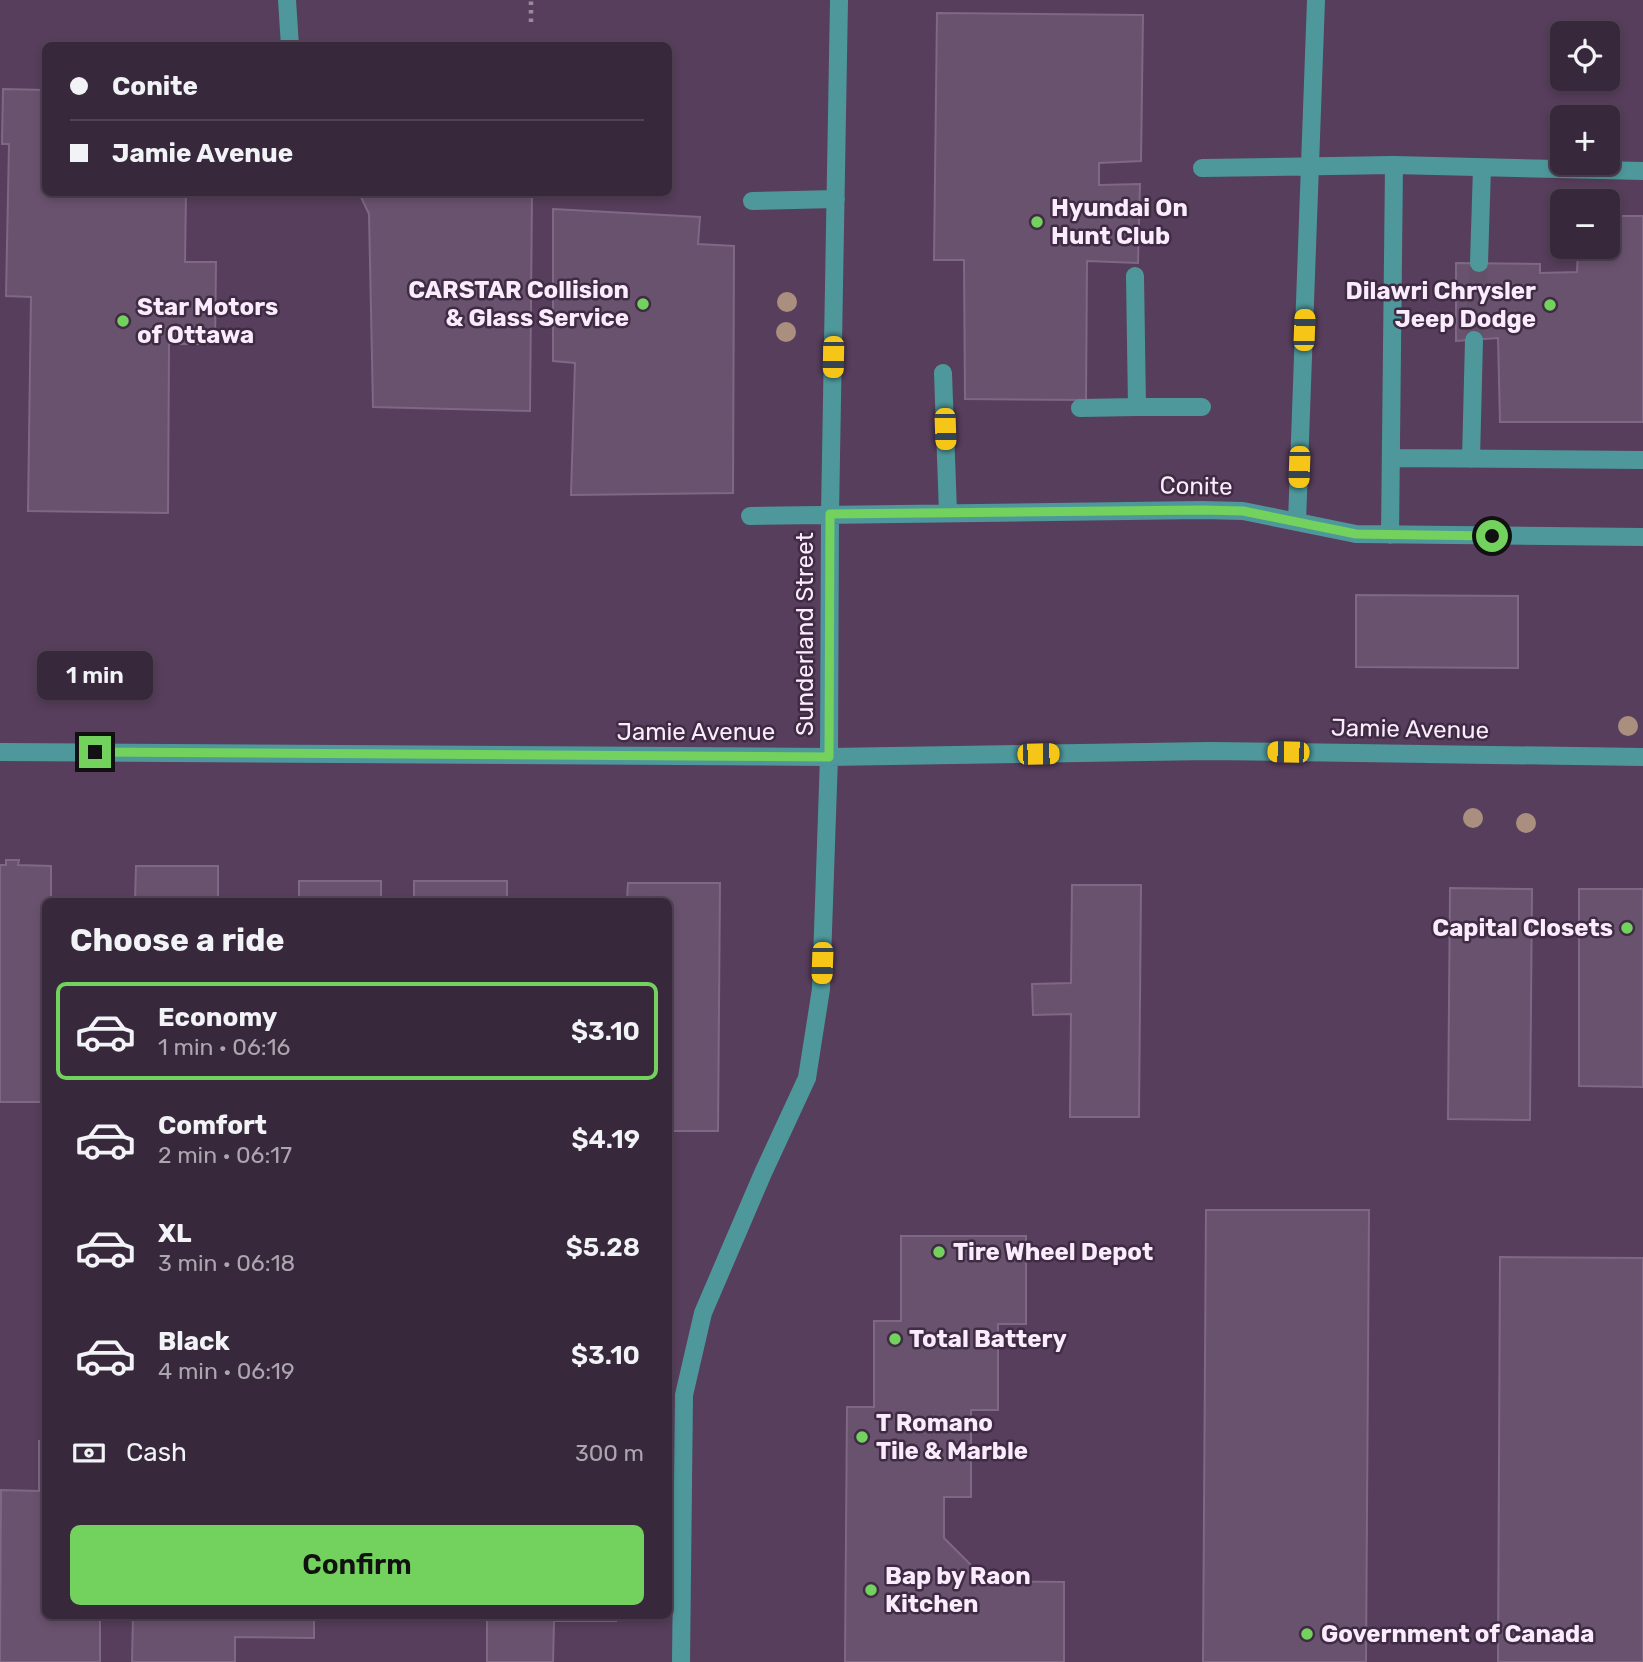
<!DOCTYPE html>
<html lang="en">
<head>
<meta charset="utf-8">
<style>
	:root { --surface:#38283b; --page:#433446; --text:#f1f3f6; --muted:#aba6af; --line:#524455; --accent:#72d25d }
	body { margin:0; font-family:Rubik,sans-serif; background:var(--page); color:var(--text); height:100vh; display:flex; flex-direction:column; font-size:26px; white-space:nowrap }
	* { box-sizing:border-box; margin:0 }
	p { font-size:23px; color:var(--muted) }
	.icon { flex:none; width:38px; height:38px; fill:none; stroke:currentColor; stroke-width:2; stroke-linecap:round; stroke-linejoin:round }
	.map { position:relative; flex:1; overflow:hidden }
	.drawer { position:absolute; left:42px; top:898px; width:630px; height:721px; display:flex; flex-direction:column; background:var(--surface); border-radius:10px; box-shadow:0 4px 10px #0003,0 0 0 2px var(--line) }
	.drawer>* { flex:none }
	.hud { position:absolute; left:42px; top:42px; width:630px; height:154px; border-radius:10px; box-shadow:0 4px 10px #0003,0 0 0 2px var(--line); display:grid; align-content:center; height:154px; padding:0 28px; background:var(--surface) }
	.fabs { position:absolute; left:1550px; top:21px; display:grid; gap:14px }
	.fabs a { display:grid; place-items:center; width:70px; height:70px; border-radius:10px; background:var(--surface); box-shadow:0 4px 10px #0003,0 0 0 2px var(--line); font-size:35px }
	.end { position:absolute; width:32px; height:32px; margin:-16px; border:9px solid #72d25d; background:#111; box-shadow:0 0 0 4px #111 }
	.from { border-radius:50% }
	.bubble { position:absolute; height:49px; border-radius:10px; background:var(--surface); box-shadow:0 4px 10px #0003,0 0 0 2px var(--line); font-size:23px; font-weight:600; line-height:49px; text-align:center }
	.car { position:absolute; width:21px; height:42px; margin:-21px -10px; border-radius:9px; box-shadow:0 0 5px 2px #0007; background:linear-gradient(#f5c518 24%,#345 0 40%,#f5c518 0 76%,#345 0 86%,#f5c518 0) }
	.hud b { display:flex; align-items:center; gap:24px; height:66px; font-size:26px }
	.hud b+b { border-top:2px solid var(--line) }
	.hud i { width:18px; height:18px; background:var(--text) }
	ul { padding:0; list-style:none }
	li { display:flex; align-items:center; gap:21px; height:98px; margin:0 14px 10px; padding:0 14px; border:4px solid transparent; border-radius:10px }
	li div { flex:1 }
	li b { display:block; font-size:26px }
	li em { font-style:normal; font-weight:600 }
	li.active { border-color:var(--accent) }
	li>.icon { width:63px; height:63px; stroke-width:1.5 }
	h2 { padding:0 28px; font-size:32px; line-height:84px }
	.pay { display:flex; align-items:center; gap:18px; height:77px; padding:0 28px; font-size:26px }
	.pay p { margin-inline-start:auto }
	.button { display:flex; gap:14px; margin-top:auto; padding:14px 28px }
	.button a { flex:1; height:80px; border-radius:10px; background:var(--accent); color:#111; font-size:28px; font-weight:600; line-height:80px; text-align:center }
	.map>svg:first-child { display:block }
	.built { fill:#573e5c; fill-rule:evenodd }
	.building { fill:#69526e; stroke:#7f6885; stroke-width:2 }
	.lines { fill:none; stroke-linecap:round; stroke-linejoin:round }
	.minor-tunnel { stroke:#645069; stroke-width:18; stroke-dasharray:18 9; stroke-linecap:butt }
	.path { stroke:#9b8a9f; stroke-width:4.5; stroke-dasharray:3.5 5; stroke-linecap:butt }
	.minor { stroke:#4e989c; stroke-width:18 }
	.tree { fill:#ab8f7e }
	.route { stroke:#72d25d; stroke-width:9 }
	.poi-dot { fill:#72d25d; stroke:#402b44; stroke-width:2.5 }
	.labels { text-anchor:middle; stroke-width:5; stroke-linejoin:round; paint-order:stroke }
	.poi-label { font-size:24px; font-weight:bold; fill:#faecfd; stroke:#402b44; text-anchor:start }
	.street-label { font-size:24px; fill:#faecfd; stroke:#402b44 }
</style>
</head>
<body>
<div class="map">
<svg width="1643" height="1662" viewBox="0 0 1643 1662">
	<rect width="100%" height="100%" fill="#4a354f"/>
	<!-- built -->
	<path class="built" d="M 0,0 L 1643,0 L 1643,1662 L 0,1662 ZM 1563,33 L 1608,33 L 1608,79 L 1563,79 ZM 46,46 L 668,46 L 668,192 L 46,192 ZM 1563,117 L 1608,117 L 1608,163 L 1563,163 ZM 1563,201 L 1608,201 L 1608,247 L 1563,247 ZM 46,901 L 668,901 L 668,1615 L 46,1615 Z"/>
	<!-- building -->
	<path class="building" d="M 937,13 L 1143,15 L 1141,161 L 1099,163 L 1099,185 L 1140,184 L 1138,263 L 1087,261 L 1086,400 L 965,399 L 964,260 L 934,260 Z
		M 3,89 L 46,90 L 46,192 L 186,192 L 185,262 L 216,262 L 215,344 L 169,344 L 168,513 L 28,511 L 31,297 L 6,296 L 9,144 L 2,144 Z
		M 363,192 L 532,192 L 530,411 L 373,407 L 369,214 L 360,195 Z
		M 553,209 L 700,217 L 698,244 L 734,246 L 733,493 L 571,495 L 575,363 L 553,361 Z
		M 1621,216 L 1643,216 L 1643,422 L 1500,422 L 1498,338 L 1456,341 L 1456,263 L 1540,264 L 1540,273 L 1577,272 L 1578,247 L 1608,247 L 1608,226 L 1621,226 Z
		M 1356,595 L 1518,596 L 1518,668 L 1356,667 Z
		M 6,860 L 19,860 L 18,865 L 51,866 L 51,901 L 46,901 L 46,1102 L 0,1102 L 0,865 L 6,865 Z
		M 136,866 L 218,866 L 218,901 L 135,901 Z
		M 299,881 L 381,881 L 381,901 L 299,901 Z
		M 414,881 L 507,881 L 507,901 L 414,901 Z
		M 628,883 L 720,883 L 718,1131 L 668,1131 L 668,901 L 627,901 Z
		M 1072,885 L 1141,885 L 1139,1117 L 1070,1117 L 1071,1014 L 1033,1015 L 1032,984 L 1071,983 Z
		M 1450,888 L 1532,889 L 1530,1120 L 1448,1119 Z
		M 1579,889 L 1643,889 L 1643,1087 L 1579,1086 Z
		M 1206,1210 L 1369,1210 L 1366,1662 L 1203,1662 Z
		M 901,1236 L 1026,1236 L 1026,1324 L 998,1324 L 998,1410 L 971,1410 L 971,1497 L 944,1497 L 944,1538 L 987,1581 L 1064,1582 L 1064,1662 L 845,1662 L 847,1407 L 874,1407 L 874,1321 L 901,1321 Z
		M 1500,1257 L 1643,1258 L 1643,1662 L 1498,1662 Z
		M 39,1441 L 46,1441 L 46,1615 L 100,1615 L 100,1662 L 0,1662 L 1,1490 L 39,1491 Z
		M 133,1615 L 314,1615 L 314,1638 L 235,1637 L 235,1662 L 132,1662 Z
		M 487,1615 L 616,1615 L 616,1621 L 554,1621 L 553,1662 L 487,1662 Z"/>
	<g class="lines">
		<!-- minor-tunnel -->
		<path class="minor-tunnel" d="M 1474,340 L 1479,263"/>
		<!-- path -->
		<path class="path" d="M 531,22 L 531,0"/>
		<!-- minor -->
		<path class="minor" d="M 287,0 L 290,46
			M 1202,168 L 1394,165 L 1643,171
			M 752,201 L 836,199
			M 1479,263 L 1482,168
			M 1135,276 L 1137,407 L 1202,407
			M 943,373 L 948,513
			M 1080,408 L 1137,407
			M 1393,458 L 1643,460
			M 1471,459 L 1474,340
			M 750,516 L 1202,510 L 1243,511 L 1356,534 L 1643,537
			M 1297,522 L 1316,0
			M 1390,535 L 1394,165
			M 0,752 L 829,757 L 1210,751 L 1643,757
			M 681,1662 L 684,1395 L 703,1313 L 763,1173 L 807,1078 L 821,989 L 829,757 L 830,514 L 839,0"/>
	</g>
	<!-- trees -->
	<g class="tree">
		<circle cx="787" cy="302" r="10"/>
		<circle cx="786" cy="332" r="10"/>
		<circle cx="1628" cy="726" r="10"/>
		<circle cx="1473" cy="818" r="10"/>
		<circle cx="1526" cy="823" r="10"/>
	</g>
	<g class="lines">
		<!-- route -->
		<path class="route" d="M 95,752 L 829,757 L 830,514 L 1202,510 L 1243,511 L 1356,534 L 1492,536"/>
	</g>
	<!-- markers -->
	<g class="poi-dot">
		<circle cx="1037" cy="222" r="7"/>
		<circle cx="643" cy="304" r="7"/>
		<circle cx="1550" cy="305" r="7"/>
		<circle cx="123" cy="321" r="7"/>
		<circle cx="1627" cy="928" r="7"/>
		<circle cx="939" cy="1252" r="7"/>
		<circle cx="895" cy="1339" r="7"/>
		<circle cx="862" cy="1437" r="7"/>
		<circle cx="871" cy="1590" r="7"/>
		<circle cx="1307" cy="1634" r="7"/>
	</g>
	<g class="labels">
		<!-- poi labels -->
		<g class="poi-label">
			<text x="1051" y="216">Hyundai On<tspan x="1051" dy="28">Hunt Club</tspan></text>
			<text x="629" y="298" text-anchor="end">CARSTAR Collision<tspan x="629" dy="28">&amp; Glass Service</tspan></text>
			<text x="1536" y="299" text-anchor="end">Dilawri Chrysler<tspan x="1536" dy="28">Jeep Dodge</tspan></text>
			<text x="137" y="315">Star Motors<tspan x="137" dy="28">of Ottawa</tspan></text>
			<text x="1613" y="936" text-anchor="end">Capital Closets</text>
			<text x="953" y="1260">Tire Wheel Depot</text>
			<text x="909" y="1347">Total Battery</text>
			<text x="876" y="1431">T Romano<tspan x="876" dy="28">Tile &amp; Marble</tspan></text>
			<text x="885" y="1584">Bap by Raon<tspan x="885" dy="28">Kitchen</tspan></text>
			<text x="1321" y="1642">Government of Canada</text>
		</g>
		<!-- street labels -->
		<g class="street-label">
			<text transform="translate(1196 486) rotate(1)" y="8">Conite</text>
			<text transform="translate(805 634) rotate(-90)" y="8">Sunderland Street</text>
			<text transform="translate(1410 729) rotate(1)" y="8">Jamie Avenue</text>
			<text x="696" y="740">Jamie Avenue</text>
		</g>
	</g>
</svg>
<div class="fabs">
<a><svg class="icon" aria-label="locate" viewBox="0 0 24 24"><circle cx="12" cy="12" r="6"/><path d="M12 2v4M12 18v4M2 12h4M18 12h4"/></svg></a>
<a>+</a>
<a>−</a>
</div>
<i class="end from" style="left:1492px;top:536px"></i>
<i class="end" style="left:95px;top:752px"></i>
<div class="bubble" style="left:37px;top:651px;width:116px">1 min</div>
<i class="car" style="left:1304px;top:330px;rotate:2deg"></i>
<i class="car" style="left:833px;top:357px;rotate:181deg"></i>
<i class="car" style="left:945px;top:429px;rotate:178deg"></i>
<i class="car" style="left:1299px;top:467px;rotate:182deg"></i>
<i class="car" style="left:1288px;top:752px;rotate:271deg"></i>
<i class="car" style="left:1038px;top:754px;rotate:89deg"></i>
<i class="car" style="left:822px;top:963px;rotate:182deg"></i>
<div class="hud">
<b><i class="from"></i>Conite</b>
<b><i></i>Jamie Avenue</b>
</div>
<section class="drawer">
<h2>Choose a ride</h2>
<ul>
<li class="active"><svg class="icon" aria-label="car" viewBox="0 0 24 24"><path d="M5 17H2v-5l4-1 3-4h7l3 4 3 1v5h-3M9 17h6M6 11h13"/><circle cx="7" cy="17" r="2"/><circle cx="17" cy="17" r="2"/></svg><div><b>Economy</b><p>1 min · 06:16</p></div><em>$3.10</em></li>
<li><svg class="icon" aria-label="car" viewBox="0 0 24 24"><path d="M5 17H2v-5l4-1 3-4h7l3 4 3 1v5h-3M9 17h6M6 11h13"/><circle cx="7" cy="17" r="2"/><circle cx="17" cy="17" r="2"/></svg><div><b>Comfort</b><p>2 min · 06:17</p></div><em>$4.19</em></li>
<li><svg class="icon" aria-label="car" viewBox="0 0 24 24"><path d="M5 17H2v-5l4-1 3-4h7l3 4 3 1v5h-3M9 17h6M6 11h13"/><circle cx="7" cy="17" r="2"/><circle cx="17" cy="17" r="2"/></svg><div><b>XL</b><p>3 min · 06:18</p></div><em>$5.28</em></li>
<li><svg class="icon" aria-label="car" viewBox="0 0 24 24"><path d="M5 17H2v-5l4-1 3-4h7l3 4 3 1v5h-3M9 17h6M6 11h13"/><circle cx="7" cy="17" r="2"/><circle cx="17" cy="17" r="2"/></svg><div><b>Black</b><p>4 min · 06:19</p></div><em>$3.10</em></li>
</ul>
<div class="pay"><svg class="icon" aria-label="cash" viewBox="0 0 24 24"><path d="M3 7h18v10H3z"/><circle cx="12" cy="12" r="2"/></svg>Cash<p>300 m</p></div>
<div class="button"><a>Confirm</a></div>
</section>
</div>
</body>
</html>
